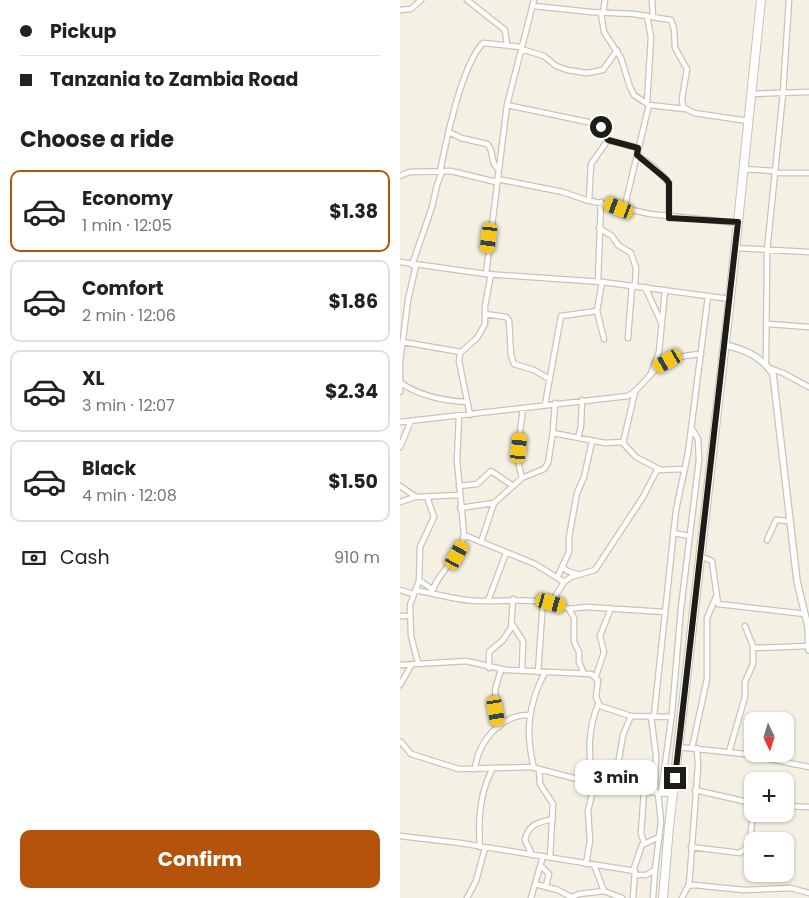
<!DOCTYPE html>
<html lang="en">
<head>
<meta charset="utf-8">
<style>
	:root { --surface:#fff; --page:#f6f6f6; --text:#222; --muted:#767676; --line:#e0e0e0; --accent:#b45309 }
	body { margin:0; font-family:Poppins,sans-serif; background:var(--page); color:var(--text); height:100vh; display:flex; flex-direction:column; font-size:19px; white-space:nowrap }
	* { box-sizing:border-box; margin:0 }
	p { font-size:16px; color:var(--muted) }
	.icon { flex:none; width:28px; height:28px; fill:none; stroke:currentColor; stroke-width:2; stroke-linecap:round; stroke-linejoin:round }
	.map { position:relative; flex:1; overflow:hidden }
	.side { display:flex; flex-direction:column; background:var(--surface); width:400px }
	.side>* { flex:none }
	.guide { display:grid; align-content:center; height:110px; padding:0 20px; background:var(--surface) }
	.needle { width:32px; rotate:176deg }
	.fabs { position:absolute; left:344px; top:712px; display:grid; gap:10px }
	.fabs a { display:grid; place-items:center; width:50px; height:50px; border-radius:10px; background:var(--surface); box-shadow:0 1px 4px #0004; font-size:25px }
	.end { position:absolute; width:22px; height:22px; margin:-11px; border:6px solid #1d1c17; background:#fff; box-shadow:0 0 0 2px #fff }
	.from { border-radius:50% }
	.bubble { position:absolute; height:35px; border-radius:10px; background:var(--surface); box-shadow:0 1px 4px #0004; font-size:16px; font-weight:700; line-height:35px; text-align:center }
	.car { position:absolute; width:15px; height:30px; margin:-15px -8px; border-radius:6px; box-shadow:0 0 4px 1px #0007; background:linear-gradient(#f5c518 24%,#345 0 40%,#f5c518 0 76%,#345 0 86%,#f5c518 0) }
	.guide b { display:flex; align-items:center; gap:18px; height:48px; font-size:19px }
	.guide b+b { border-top:1px solid var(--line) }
	.guide i { width:12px; height:12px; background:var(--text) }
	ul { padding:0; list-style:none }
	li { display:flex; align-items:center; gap:15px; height:82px; margin:0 10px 8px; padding:0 10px; border:2px solid var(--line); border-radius:10px }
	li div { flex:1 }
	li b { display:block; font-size:19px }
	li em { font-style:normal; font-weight:700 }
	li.current { border-color:var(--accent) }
	li>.icon { width:45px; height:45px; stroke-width:1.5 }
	h2 { padding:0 20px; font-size:22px; line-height:60px }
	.pay { display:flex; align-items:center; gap:12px; height:55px; padding:0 20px; font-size:19px }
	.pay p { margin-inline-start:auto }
	.button { display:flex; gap:10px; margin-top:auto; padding:10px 20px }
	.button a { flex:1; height:58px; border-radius:10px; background:var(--accent); color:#fff; font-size:20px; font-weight:700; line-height:58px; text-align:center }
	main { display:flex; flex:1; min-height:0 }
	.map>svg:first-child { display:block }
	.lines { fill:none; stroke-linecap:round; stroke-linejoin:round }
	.minor-casing { stroke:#c7c4b7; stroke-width:7 }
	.tertiary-casing { stroke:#c7c4b7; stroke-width:8 }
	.trunk-casing { stroke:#c7c4b7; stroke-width:10 }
	.minor { stroke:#fff; stroke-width:4.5 }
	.tertiary { stroke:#fff; stroke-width:5.5 }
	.trunk { stroke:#fff; stroke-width:8 }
	.route { stroke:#1d1c17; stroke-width:6 }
</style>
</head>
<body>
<main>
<section class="side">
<div class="guide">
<b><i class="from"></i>Pickup</b>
<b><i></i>Tanzania to Zambia Road</b>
</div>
<h2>Choose a ride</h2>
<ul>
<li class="current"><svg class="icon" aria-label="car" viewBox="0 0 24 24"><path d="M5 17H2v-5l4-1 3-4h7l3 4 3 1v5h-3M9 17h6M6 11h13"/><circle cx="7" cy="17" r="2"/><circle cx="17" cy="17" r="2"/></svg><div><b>Economy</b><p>1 min · 12:05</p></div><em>$1.38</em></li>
<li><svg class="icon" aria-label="car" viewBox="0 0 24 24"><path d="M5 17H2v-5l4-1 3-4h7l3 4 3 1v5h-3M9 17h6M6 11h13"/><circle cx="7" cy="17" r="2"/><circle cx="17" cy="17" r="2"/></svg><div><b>Comfort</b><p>2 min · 12:06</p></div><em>$1.86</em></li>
<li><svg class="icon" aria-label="car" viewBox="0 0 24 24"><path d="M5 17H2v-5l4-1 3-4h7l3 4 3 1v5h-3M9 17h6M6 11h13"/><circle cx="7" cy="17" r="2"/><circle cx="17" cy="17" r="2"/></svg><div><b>XL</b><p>3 min · 12:07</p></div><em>$2.34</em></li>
<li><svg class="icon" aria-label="car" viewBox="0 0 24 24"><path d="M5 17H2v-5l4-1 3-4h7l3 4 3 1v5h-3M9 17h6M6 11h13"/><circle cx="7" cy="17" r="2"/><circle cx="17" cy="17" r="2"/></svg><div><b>Black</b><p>4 min · 12:08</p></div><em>$1.50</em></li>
</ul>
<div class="pay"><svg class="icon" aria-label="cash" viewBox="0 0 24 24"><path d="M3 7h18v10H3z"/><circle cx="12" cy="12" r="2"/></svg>Cash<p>910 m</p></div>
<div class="button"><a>Confirm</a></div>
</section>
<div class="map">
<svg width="409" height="898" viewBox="0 0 409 898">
	<rect width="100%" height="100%" fill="#f4f0e3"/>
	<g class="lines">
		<defs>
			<path id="minor" d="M 67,0 L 105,30 L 107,45
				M 252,0 L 253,17
				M 134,6 L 191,12 L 234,14 L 271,20 L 274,29 L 275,48 L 287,69 L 282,98 L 283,107 L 294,113 L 348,121
				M 0,10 L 11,9 L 21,0
				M 201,13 L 204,32 L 221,58 L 230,87 L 234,95 L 249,105 L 285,109
				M 203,13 L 205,0
				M 121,49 L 144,56 L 156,66 L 167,70 L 187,73 L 203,70 L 217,50
				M 351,94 L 409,92
				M 247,103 L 251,37 L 247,16
				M 107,105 L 188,122 L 201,127 L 208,140 L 238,148
				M 49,132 L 61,138 L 87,144 C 95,151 89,161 98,169
				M 237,155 L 254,167 L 269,183 L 269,218
				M 343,169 L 374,171
				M 40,172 C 46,141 62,65 83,43 L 121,47
				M 374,173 L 409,173
				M 0,176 L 9,172 L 51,171 L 96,182
				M 97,179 L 163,192 L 186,200 L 250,214 L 338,223
				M 189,200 L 191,164 L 208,140
				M 224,209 L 249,105
				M 199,228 L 212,236 L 218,245 L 231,253 L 236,268 L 235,286
				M 335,248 L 409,252
				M 0,262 L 86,274 L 202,282 L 330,299
				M 12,265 L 32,207 L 37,185 L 42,172
				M 86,274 L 107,105 L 134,0
				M 198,281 L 201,202
				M 202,282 L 197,311 L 204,339
				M 245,287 L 261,322
				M 85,314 L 106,317 L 109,320 L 111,355 L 114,364 L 134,370 L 149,379
				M 368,324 L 409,327
				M 228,338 L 232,285
				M 3,342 L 61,352
				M 366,364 L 367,251 L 383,93 L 389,0
				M 369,368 L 383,373 L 409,387
				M 252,371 L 259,352 L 265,290
				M 1,383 C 20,396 45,401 67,402
				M 0,392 L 0,362 L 8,300 L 16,265
				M 235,392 L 223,443 L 236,457 L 259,469
				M 145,405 L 161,316 L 197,311
				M 70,415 L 59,361 L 60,353 L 77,338 L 85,324 L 85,306 L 91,274
				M 0,422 L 228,396 C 240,389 246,378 256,369 C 268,358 286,355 301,354
				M 153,433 L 205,443 L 223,442
				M 178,438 L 181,426 L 182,400
				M 0,447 L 11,421
				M 122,478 L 117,457 L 123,408
				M 0,486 L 16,497 L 59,495
				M 59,486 L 77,484 L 91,471 L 113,486
				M 0,502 L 15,497
				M 60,508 L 94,503 L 122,478 L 144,469 L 148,463 L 153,431 L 155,403
				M 273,533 L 290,536
				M 64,535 L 135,564 L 164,582
				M 367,540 L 376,520 L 390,521
				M 81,542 L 94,503
				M 300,556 L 312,561 L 318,604 L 405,614
				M 162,566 L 167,571 L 177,574
				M 157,578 L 169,552 L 169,537 L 177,493 L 184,477 L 192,441
				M 19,580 L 33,590
				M 33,589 C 41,569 60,558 64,535 L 57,460 L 59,416
				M 0,590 L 13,594
				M 15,590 C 37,594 59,601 80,601 C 110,602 140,596 169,609 L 174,618 L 174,642 L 179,652 L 179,662 L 184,674
				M 88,601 L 106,553
				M 151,603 L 164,582 L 171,577 L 195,570 L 243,497 L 257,470 L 285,469
				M 169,609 L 186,607 L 265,612
				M 0,616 L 9,616
				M 112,624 L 123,641 L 122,671
				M 353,648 L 408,646
				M 18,663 L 11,636 L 10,605 L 19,581 L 20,547 L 34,517 L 27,497
				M 0,665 L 66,661 L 106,670 L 191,674 L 198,680 L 196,697 L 200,706 L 231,716 L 272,717
				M 89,668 L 89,652 L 103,640 L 111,628 L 113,599
				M 138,672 L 143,601
				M 196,676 L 204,652 L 200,636 L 211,608
				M 0,685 L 12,664
				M 251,716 L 256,755 L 255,793
				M 254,716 L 276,510 L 288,453 L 308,296
				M 99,727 L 95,690 L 101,669
				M 1,742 L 11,754 L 59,769 L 131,767 L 181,780 L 215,783 L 250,792 L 273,794
				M 278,747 L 345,754 L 409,767
				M 292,748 L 307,679 L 307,618 L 316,597
				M 329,752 L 345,697 L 345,682 L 353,664 L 353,646 L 345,626
				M 134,768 C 125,732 128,705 145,672
				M 75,769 C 78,742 100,715 129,715
				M 139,769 L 140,784 L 153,804 L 150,857
				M 192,781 C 189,753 187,731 198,705
				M 215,783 L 223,735 L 231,716
				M 295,790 L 352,803
				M 244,791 L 241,833 L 244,843
				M 261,794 L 272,713 L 281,608 L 299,460 L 298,439 L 292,429
				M 385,806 L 409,807
				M 0,836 L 60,843 L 235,871 L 233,898
				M 80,847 C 78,821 80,791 93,768
				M 291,847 L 340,853 L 349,845 L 353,814
				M 132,855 L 125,840 C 128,824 139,822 153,819
				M 186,864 L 190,841 L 188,811 L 195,781
				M 194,865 L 204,891 L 222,898
				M 141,866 L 149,874 L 146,886
				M 233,871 L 242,845 L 259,837
				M 235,875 L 246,875 L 255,870 L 261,822 L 258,793
				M 135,884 L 158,890 L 171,897
				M 289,886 L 298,766 L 297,748
				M 67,898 L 76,881 L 85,848
				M 131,898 L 143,856
				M 170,898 L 179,894 L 204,891
				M 253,898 L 255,870
				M 282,898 L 288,886 L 294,885 L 344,890 L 391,888 L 409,893"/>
			<path id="tertiary" d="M 325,345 C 345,349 362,357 373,374 L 397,581 L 408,627 L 409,650"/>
			<path id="trunk" d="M 263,898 L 269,827 L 330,299 L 361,0"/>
		</defs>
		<!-- minor casing -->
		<use href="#minor" class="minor-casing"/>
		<!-- tertiary casing -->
		<use href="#tertiary" class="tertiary-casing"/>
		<!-- trunk casing -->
		<use href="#trunk" class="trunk-casing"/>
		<!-- minor -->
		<use href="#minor" class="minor"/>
		<!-- tertiary -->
		<use href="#tertiary" class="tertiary"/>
		<!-- trunk -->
		<use href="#trunk" class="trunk"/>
	</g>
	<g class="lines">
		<!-- route -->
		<path class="route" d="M 201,127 L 208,140 L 238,148 L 237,155 L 266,179 L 269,183 L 269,218 L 338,222 L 275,778"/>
	</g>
</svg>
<div class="fabs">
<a><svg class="needle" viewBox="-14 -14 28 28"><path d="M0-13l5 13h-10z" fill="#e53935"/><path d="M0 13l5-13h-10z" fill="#767676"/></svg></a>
<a>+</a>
<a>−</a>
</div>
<i class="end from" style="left:201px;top:127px"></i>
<i class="end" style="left:275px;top:778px"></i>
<div class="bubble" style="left:175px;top:760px;width:82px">3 min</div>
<i class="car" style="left:219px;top:208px;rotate:291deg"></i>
<i class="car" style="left:89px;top:238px;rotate:187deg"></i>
<i class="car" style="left:268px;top:361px;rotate:240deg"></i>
<i class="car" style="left:119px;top:448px;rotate:6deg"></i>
<i class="car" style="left:57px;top:555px;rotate:29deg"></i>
<i class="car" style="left:151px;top:603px;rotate:105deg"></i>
<i class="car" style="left:96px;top:711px;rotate:170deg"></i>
</div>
</main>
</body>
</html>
